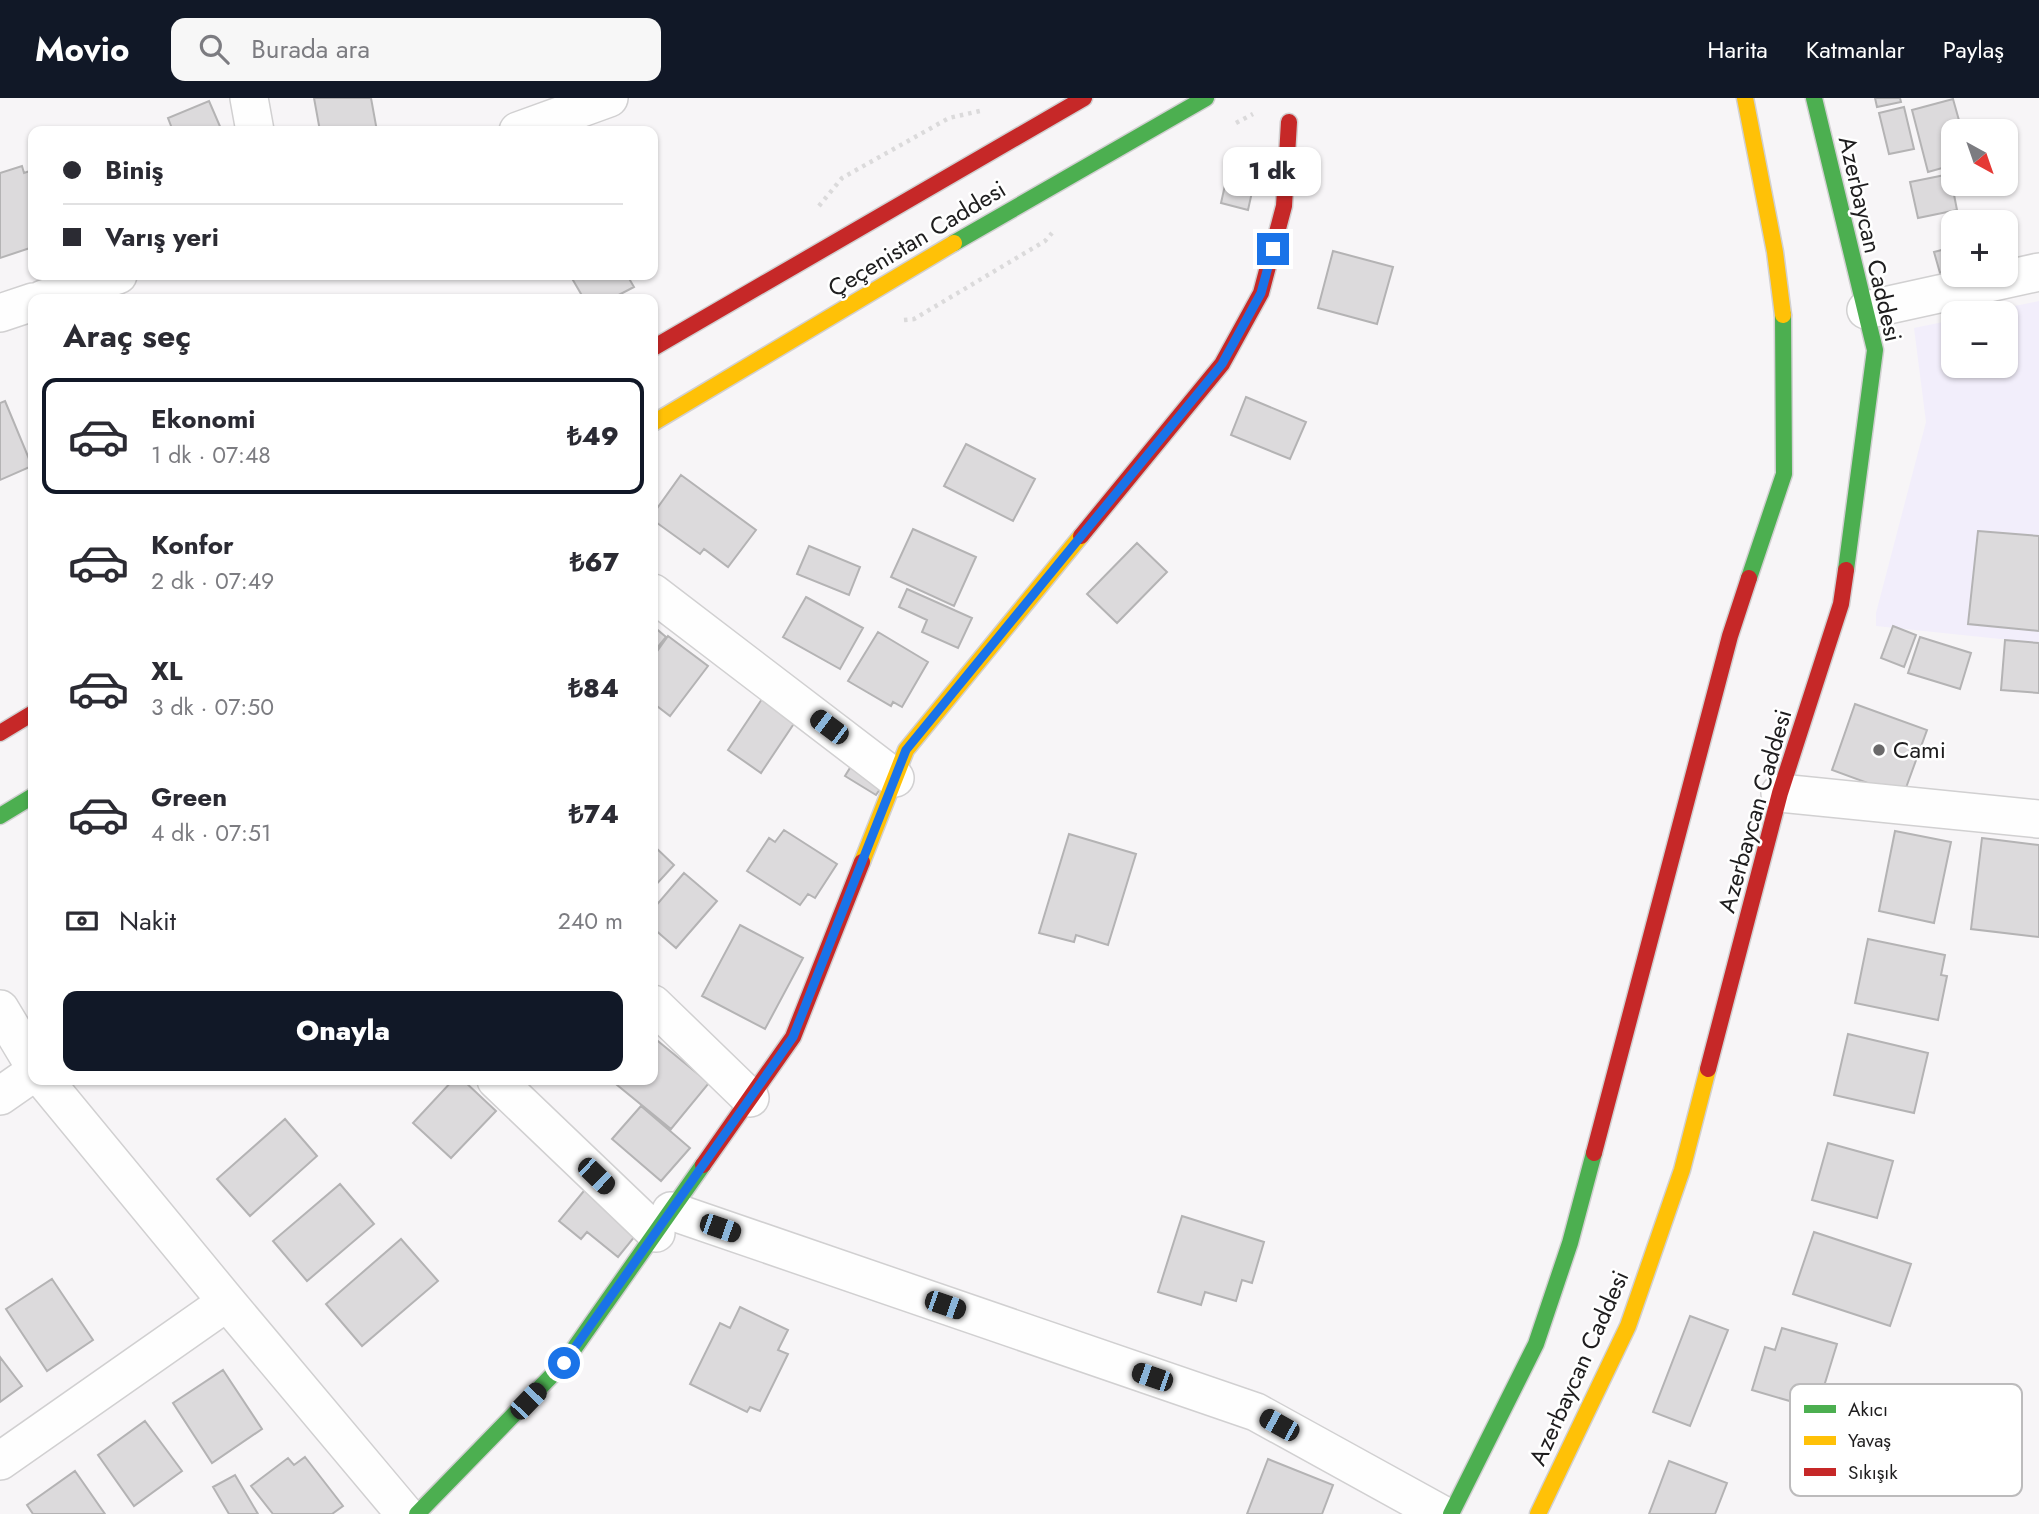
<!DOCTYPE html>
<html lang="tr">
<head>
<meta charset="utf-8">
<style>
	:root { --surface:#fff; --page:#f7f7f7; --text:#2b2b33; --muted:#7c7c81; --line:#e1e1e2; --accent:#111827 }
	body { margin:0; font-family:Jost,sans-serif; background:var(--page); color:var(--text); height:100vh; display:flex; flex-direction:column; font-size:26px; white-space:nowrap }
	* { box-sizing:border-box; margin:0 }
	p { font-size:23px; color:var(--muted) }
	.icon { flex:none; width:38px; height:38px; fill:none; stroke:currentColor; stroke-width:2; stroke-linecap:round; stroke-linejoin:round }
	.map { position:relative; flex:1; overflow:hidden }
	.sheet { position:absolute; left:28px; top:196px; width:630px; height:791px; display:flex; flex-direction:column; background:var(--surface); border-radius:14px; box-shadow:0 2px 5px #0004 }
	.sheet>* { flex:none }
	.hud { position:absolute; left:28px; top:28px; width:630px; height:154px; border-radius:14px; box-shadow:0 2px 5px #0004; display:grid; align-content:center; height:154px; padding:0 35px; background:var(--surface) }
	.needle { width:46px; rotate:140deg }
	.fabs { position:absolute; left:1941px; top:21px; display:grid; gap:14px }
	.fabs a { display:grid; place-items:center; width:77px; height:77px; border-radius:14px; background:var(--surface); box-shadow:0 2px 5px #0004; font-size:35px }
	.end { position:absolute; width:32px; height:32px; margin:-16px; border:9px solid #1a73e8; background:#fff; box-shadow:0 0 0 4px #fff }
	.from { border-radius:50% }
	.bubble { position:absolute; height:49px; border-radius:14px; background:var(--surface); box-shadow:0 2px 5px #0004; font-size:23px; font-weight:800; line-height:49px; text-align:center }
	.car { position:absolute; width:21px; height:42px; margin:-21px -10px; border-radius:9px; box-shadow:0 0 5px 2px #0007; background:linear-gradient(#222 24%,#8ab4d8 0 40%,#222 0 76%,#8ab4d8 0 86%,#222 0) }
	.hud b { display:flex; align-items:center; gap:24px; height:66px; font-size:26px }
	.hud b+b { border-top:2px solid var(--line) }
	.hud i { width:18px; height:18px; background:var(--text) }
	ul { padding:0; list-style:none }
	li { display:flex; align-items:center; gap:21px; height:116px; margin:0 14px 10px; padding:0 21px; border:4px solid transparent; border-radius:14px }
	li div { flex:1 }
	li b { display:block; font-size:26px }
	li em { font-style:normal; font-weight:800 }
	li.on { border-color:var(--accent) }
	li>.icon { width:63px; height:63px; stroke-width:1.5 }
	h2 { padding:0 35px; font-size:32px; line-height:84px }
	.pay { display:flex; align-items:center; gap:18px; height:77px; padding:0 35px; font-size:26px }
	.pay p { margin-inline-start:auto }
	.cta { display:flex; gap:14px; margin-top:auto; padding:14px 35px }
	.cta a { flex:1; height:80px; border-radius:14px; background:var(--accent); color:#fff; font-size:28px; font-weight:800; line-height:80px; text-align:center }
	header { display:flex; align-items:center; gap:42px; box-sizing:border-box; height:98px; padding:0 35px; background:var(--accent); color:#fff }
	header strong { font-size:33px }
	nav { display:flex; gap:38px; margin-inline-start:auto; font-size:24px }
	.search { width:490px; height:63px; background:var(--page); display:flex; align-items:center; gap:18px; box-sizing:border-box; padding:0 24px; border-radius:14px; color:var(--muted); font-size:26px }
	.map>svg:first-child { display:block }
	.education { fill:#f2eefb }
	.building { fill:#dcdadc; stroke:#b4b3b4; stroke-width:2 }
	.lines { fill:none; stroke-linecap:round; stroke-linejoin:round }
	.street-casing { stroke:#d1d0d1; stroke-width:40 }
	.fast-casing { stroke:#d1d0d1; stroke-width:19 }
	.slow-casing { stroke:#d1d0d1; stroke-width:19 }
	.jam-casing { stroke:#d1d0d1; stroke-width:19 }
	.path { stroke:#dbdadb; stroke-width:4.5; stroke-dasharray:3.5 5; stroke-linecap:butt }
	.street { stroke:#fefefe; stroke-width:37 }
	.fast { stroke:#4caf50; stroke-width:16 }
	.slow { stroke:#ffc107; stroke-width:16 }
	.jam { stroke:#c62828; stroke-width:16 }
	.route { stroke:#1a73e8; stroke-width:9 }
	.poi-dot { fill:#6a696a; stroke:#fff; stroke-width:2.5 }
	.labels { text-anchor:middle; stroke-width:5; stroke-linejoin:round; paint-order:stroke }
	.street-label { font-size:24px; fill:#1e1d1e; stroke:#fff }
	.poi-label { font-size:24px; fill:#1e1d1e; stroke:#fff; text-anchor:start }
	.key { fill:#fff; stroke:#bcbbbc; stroke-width:2 }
	.key-label { font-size:19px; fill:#1e1d1e }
</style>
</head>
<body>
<header>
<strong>Movio</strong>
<div class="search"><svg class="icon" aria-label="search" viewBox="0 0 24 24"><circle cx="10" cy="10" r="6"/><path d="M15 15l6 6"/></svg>Burada ara</div>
<nav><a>Harita</a><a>Katmanlar</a><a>Paylaş</a></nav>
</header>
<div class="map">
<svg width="2039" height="1416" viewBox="0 0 2039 1416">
	<rect width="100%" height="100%" fill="#f7f5f7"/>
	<!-- education -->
	<path class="education" d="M 2039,203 L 2039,545 L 1876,528 L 1876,515 L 1926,324 L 1914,230 L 1953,222 L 1953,268 L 2006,268 L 2006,215 L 1982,215 Z"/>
	<!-- building -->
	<path class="building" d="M 314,0 L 371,0 L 377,33 L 320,33 Z
		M 1875,0 L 1900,0 L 1901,4 L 1877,9 Z
		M 1953,1 L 1962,33 L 1953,33 L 1953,67 L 1928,74 L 1912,12 Z
		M 209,3 L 222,33 L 173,33 L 168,20 Z
		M 1904,9 L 1914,51 L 1889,56 L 1879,15 Z
		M 22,68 L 24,75 L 33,72 L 33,149 L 0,160 L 0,75 Z
		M 1229,69 L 1256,76 L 1248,112 L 1221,105 Z
		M 1950,76 L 1957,112 L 1918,120 L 1910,84 Z
		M 1953,149 L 1953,171 L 1940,175 L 1934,154 Z
		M 1333,153 L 1393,169 L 1377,226 L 1318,210 Z
		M 570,177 L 627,177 L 634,189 L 611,201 L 584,201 Z
		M 1246,299 L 1306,324 L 1290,361 L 1231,337 Z
		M 5,303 L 32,368 L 0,382 L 0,305 Z
		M 966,346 L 1035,381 L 1013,423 L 944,388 Z
		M 681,377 L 756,432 L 728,469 L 704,451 L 700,456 L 653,422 L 653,416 Z
		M 913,431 L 976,459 L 954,508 L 891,479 Z
		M 1978,433 L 2039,438 L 2039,533 L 1968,526 Z
		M 1137,445 L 1167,474 L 1117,525 L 1087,496 Z
		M 809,448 L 860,469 L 849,497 L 797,476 Z
		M 907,491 L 972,520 L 958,550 L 922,534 L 927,522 L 899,509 Z
		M 806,499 L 863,530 L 840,571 L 783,539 Z
		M 653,528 L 666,539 L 653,555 Z
		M 1893,528 L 1916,537 L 1904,569 L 1881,560 Z
		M 878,534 L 928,564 L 902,609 L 893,604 L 891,608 L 848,583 Z
		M 668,538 L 708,568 L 670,618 L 653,605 L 653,559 Z
		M 1920,539 L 1971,555 L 1960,591 L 1908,575 Z
		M 2005,542 L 2039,545 L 2039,595 L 2001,592 Z
		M 766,595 L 799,618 L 761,675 L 728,652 Z
		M 1855,606 L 1927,632 L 1903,698 L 1832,672 Z
		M 856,660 L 888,679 L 876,697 L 845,678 Z
		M 784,732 L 837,766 L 815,800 L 808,796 L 800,807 L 747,773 L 769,740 L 775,744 Z
		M 1895,733 L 1951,744 L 1934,825 L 1879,813 Z
		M 1069,736 L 1136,756 L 1108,847 L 1076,837 L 1074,844 L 1039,835 Z
		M 1982,740 L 2039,747 L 2039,839 L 1971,831 Z
		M 653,747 L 674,767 L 653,790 Z
		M 684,775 L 717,803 L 676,850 L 653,830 L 653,811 Z
		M 740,827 L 803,860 L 765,931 L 702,898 Z
		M 1868,841 L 1945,857 L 1941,877 L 1947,878 L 1938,922 L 1855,905 Z
		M 1848,936 L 1928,955 L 1914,1015 L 1834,997 Z
		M 653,939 L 709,985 L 671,1031 L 611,982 L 653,982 Z
		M 453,982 L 463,982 L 496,1013 L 451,1060 L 413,1025 Z
		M 641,1008 L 690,1050 L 661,1083 L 612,1041 Z
		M 285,1021 L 317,1058 L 250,1118 L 217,1081 Z
		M 1828,1045 L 1893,1063 L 1877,1120 L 1812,1102 Z
		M 340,1086 L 374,1126 L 307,1183 L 273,1143 Z
		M 588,1088 L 640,1132 L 618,1159 L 587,1134 L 581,1141 L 559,1123 Z
		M 1182,1118 L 1264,1144 L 1252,1185 L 1242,1182 L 1236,1203 L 1205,1194 L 1201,1207 L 1158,1194 Z
		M 1814,1134 L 1911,1166 L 1890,1228 L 1793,1196 Z
		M 401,1141 L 438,1183 L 362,1248 L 326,1206 Z
		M 52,1181 L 93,1242 L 47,1273 L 6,1211 Z
		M 740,1209 L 788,1232 L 778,1252 L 788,1256 L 760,1313 L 750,1309 L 747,1314 L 690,1286 L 720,1225 L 730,1230 Z
		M 1690,1218 L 1728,1232 L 1690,1328 L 1653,1314 Z
		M 1782,1230 L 1837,1246 L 1817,1311 L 1752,1292 L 1765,1249 L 1775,1252 Z
		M 0,1259 L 22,1288 L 0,1304 Z
		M 223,1272 L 262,1331 L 212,1365 L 173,1305 Z
		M 145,1323 L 182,1373 L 134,1408 L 98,1357 Z
		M 305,1359 L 343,1408 L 332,1416 L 273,1416 L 251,1388 L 288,1360 L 294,1367 Z
		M 1268,1361 L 1333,1387 L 1322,1416 L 1247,1416 Z
		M 1669,1363 L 1727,1385 L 1715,1416 L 1649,1416 Z
		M 75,1373 L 105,1416 L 33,1416 L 27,1407 Z
		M 235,1377 L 258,1416 L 229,1416 L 213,1389 Z"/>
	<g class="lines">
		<defs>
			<path id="street" d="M 249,0 L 255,33
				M 518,33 L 609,0
				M 43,201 L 118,177
				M 1866,212 L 2039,174
				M 0,215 L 33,204
				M 653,495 L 895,680
				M 1780,695 L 2039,721
				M 653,906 L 750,1000
				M 0,911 L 33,966
				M 44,982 L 227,1204 L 405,1416
				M 496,982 L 656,1135
				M 0,998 L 33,975
				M 671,1113 L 1256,1314 L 1441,1416
				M 0,1363 L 227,1204"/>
			<path id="fast" d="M 1814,0 L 1875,252 L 1846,472
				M 954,145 L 1206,0
				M 1749,480 L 1784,376 L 1783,217
				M 0,718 L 33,698
				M 417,1416 L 564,1265 L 703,1067
				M 1451,1416 L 1536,1246 L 1570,1145 L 1594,1055"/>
			<path id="slow" d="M 1745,0 L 1775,154 L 1783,217
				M 653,325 L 954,145
				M 862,764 L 906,652 L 1081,438
				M 1538,1416 L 1628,1228 L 1682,1072 L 1708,971"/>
			<path id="jam" d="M 653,250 L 1084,0
				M 1081,438 L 1222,266 L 1261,195 L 1284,108 L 1289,24
				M 0,635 L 33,615
				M 1708,971 L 1780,695 L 1841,506 L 1846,472
				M 1594,1055 L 1730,538 L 1749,480
				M 703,1067 L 793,939 L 862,764"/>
		</defs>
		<!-- street casing -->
		<use href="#street" class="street-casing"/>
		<!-- fast casing -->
		<use href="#fast" class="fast-casing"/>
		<!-- slow casing -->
		<use href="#slow" class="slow-casing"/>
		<!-- jam casing -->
		<use href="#jam" class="jam-casing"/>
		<!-- path -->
		<path class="path" d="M 1236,25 L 1253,16
			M 819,108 L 842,80 L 949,20 L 984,12
			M 904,222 L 914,221 L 1045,143 L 1052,135"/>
		<!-- street -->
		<use href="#street" class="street"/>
		<!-- fast -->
		<use href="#fast" class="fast"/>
		<!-- slow -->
		<use href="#slow" class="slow"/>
		<!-- jam -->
		<use href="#jam" class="jam"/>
	</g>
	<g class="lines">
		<!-- route -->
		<path class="route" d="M 564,1265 L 793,939 L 906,652 L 1222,266 L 1261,195 L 1273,151"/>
	</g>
	<!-- markers -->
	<circle class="poi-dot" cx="1879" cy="652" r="7"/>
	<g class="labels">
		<!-- street labels -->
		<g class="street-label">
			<text transform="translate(917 141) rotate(-31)" y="8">Çeçenistan Caddesi</text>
			<text transform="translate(1870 141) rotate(77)" y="8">Azerbaycan Caddesi</text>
			<text transform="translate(1755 713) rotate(-74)" y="8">Azerbaycan Caddesi</text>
			<text transform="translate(1579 1270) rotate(-66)" y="8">Azerbaycan Caddesi</text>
		</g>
		<!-- poi labels -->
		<g class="poi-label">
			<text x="1893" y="660">Cami</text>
		</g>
	</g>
	<!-- legend -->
	<rect x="1790" y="1286" width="232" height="112" rx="10" class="key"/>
	<rect x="1804" y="1307" width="32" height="8" fill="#4caf50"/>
	<rect x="1804" y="1338" width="32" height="9" fill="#ffc107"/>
	<rect x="1804" y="1370" width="32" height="8" fill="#c62828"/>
	<g class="key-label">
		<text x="1848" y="1318">Akıcı</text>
		<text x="1848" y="1349">Yavaş</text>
		<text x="1848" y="1381">Sıkışık</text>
	</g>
</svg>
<div class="fabs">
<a><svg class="needle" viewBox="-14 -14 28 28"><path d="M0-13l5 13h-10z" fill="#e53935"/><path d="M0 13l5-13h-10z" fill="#7c7c81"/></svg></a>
<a>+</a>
<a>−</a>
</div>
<i class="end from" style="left:564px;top:1265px"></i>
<i class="end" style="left:1273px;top:151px"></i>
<div class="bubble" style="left:1223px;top:49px;width:98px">1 dk</div>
<i class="car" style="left:829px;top:629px;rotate:307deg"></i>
<i class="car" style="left:596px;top:1078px;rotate:134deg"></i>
<i class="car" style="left:720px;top:1130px;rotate:109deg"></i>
<i class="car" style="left:945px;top:1207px;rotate:109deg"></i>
<i class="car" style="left:1152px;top:1279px;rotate:289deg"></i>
<i class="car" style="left:528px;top:1303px;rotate:44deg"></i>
<i class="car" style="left:1279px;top:1327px;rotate:299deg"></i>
<div class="hud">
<b><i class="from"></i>Biniş</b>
<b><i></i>Varış yeri</b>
</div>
<section class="sheet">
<h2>Araç seç</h2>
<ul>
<li class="on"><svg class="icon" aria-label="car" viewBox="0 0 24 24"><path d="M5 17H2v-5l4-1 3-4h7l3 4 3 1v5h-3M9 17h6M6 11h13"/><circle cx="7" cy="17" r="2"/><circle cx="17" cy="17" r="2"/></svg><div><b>Ekonomi</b><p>1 dk · 07:48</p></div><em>₺49</em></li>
<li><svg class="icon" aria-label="car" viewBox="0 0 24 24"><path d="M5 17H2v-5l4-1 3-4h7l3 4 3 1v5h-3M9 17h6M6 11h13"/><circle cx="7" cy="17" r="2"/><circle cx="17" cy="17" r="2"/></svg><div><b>Konfor</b><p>2 dk · 07:49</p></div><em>₺67</em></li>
<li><svg class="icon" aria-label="car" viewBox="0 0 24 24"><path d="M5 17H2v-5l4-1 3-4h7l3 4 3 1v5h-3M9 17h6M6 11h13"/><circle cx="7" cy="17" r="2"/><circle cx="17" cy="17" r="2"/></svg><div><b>XL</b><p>3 dk · 07:50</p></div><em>₺84</em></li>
<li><svg class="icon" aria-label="car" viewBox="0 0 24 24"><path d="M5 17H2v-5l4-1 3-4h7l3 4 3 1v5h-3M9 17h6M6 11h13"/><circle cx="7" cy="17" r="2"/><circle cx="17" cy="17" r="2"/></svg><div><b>Green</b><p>4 dk · 07:51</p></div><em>₺74</em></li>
</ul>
<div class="pay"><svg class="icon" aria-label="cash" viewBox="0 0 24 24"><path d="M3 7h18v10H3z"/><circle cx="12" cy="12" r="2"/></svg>Nakit<p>240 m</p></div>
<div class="cta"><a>Onayla</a></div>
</section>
</div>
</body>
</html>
